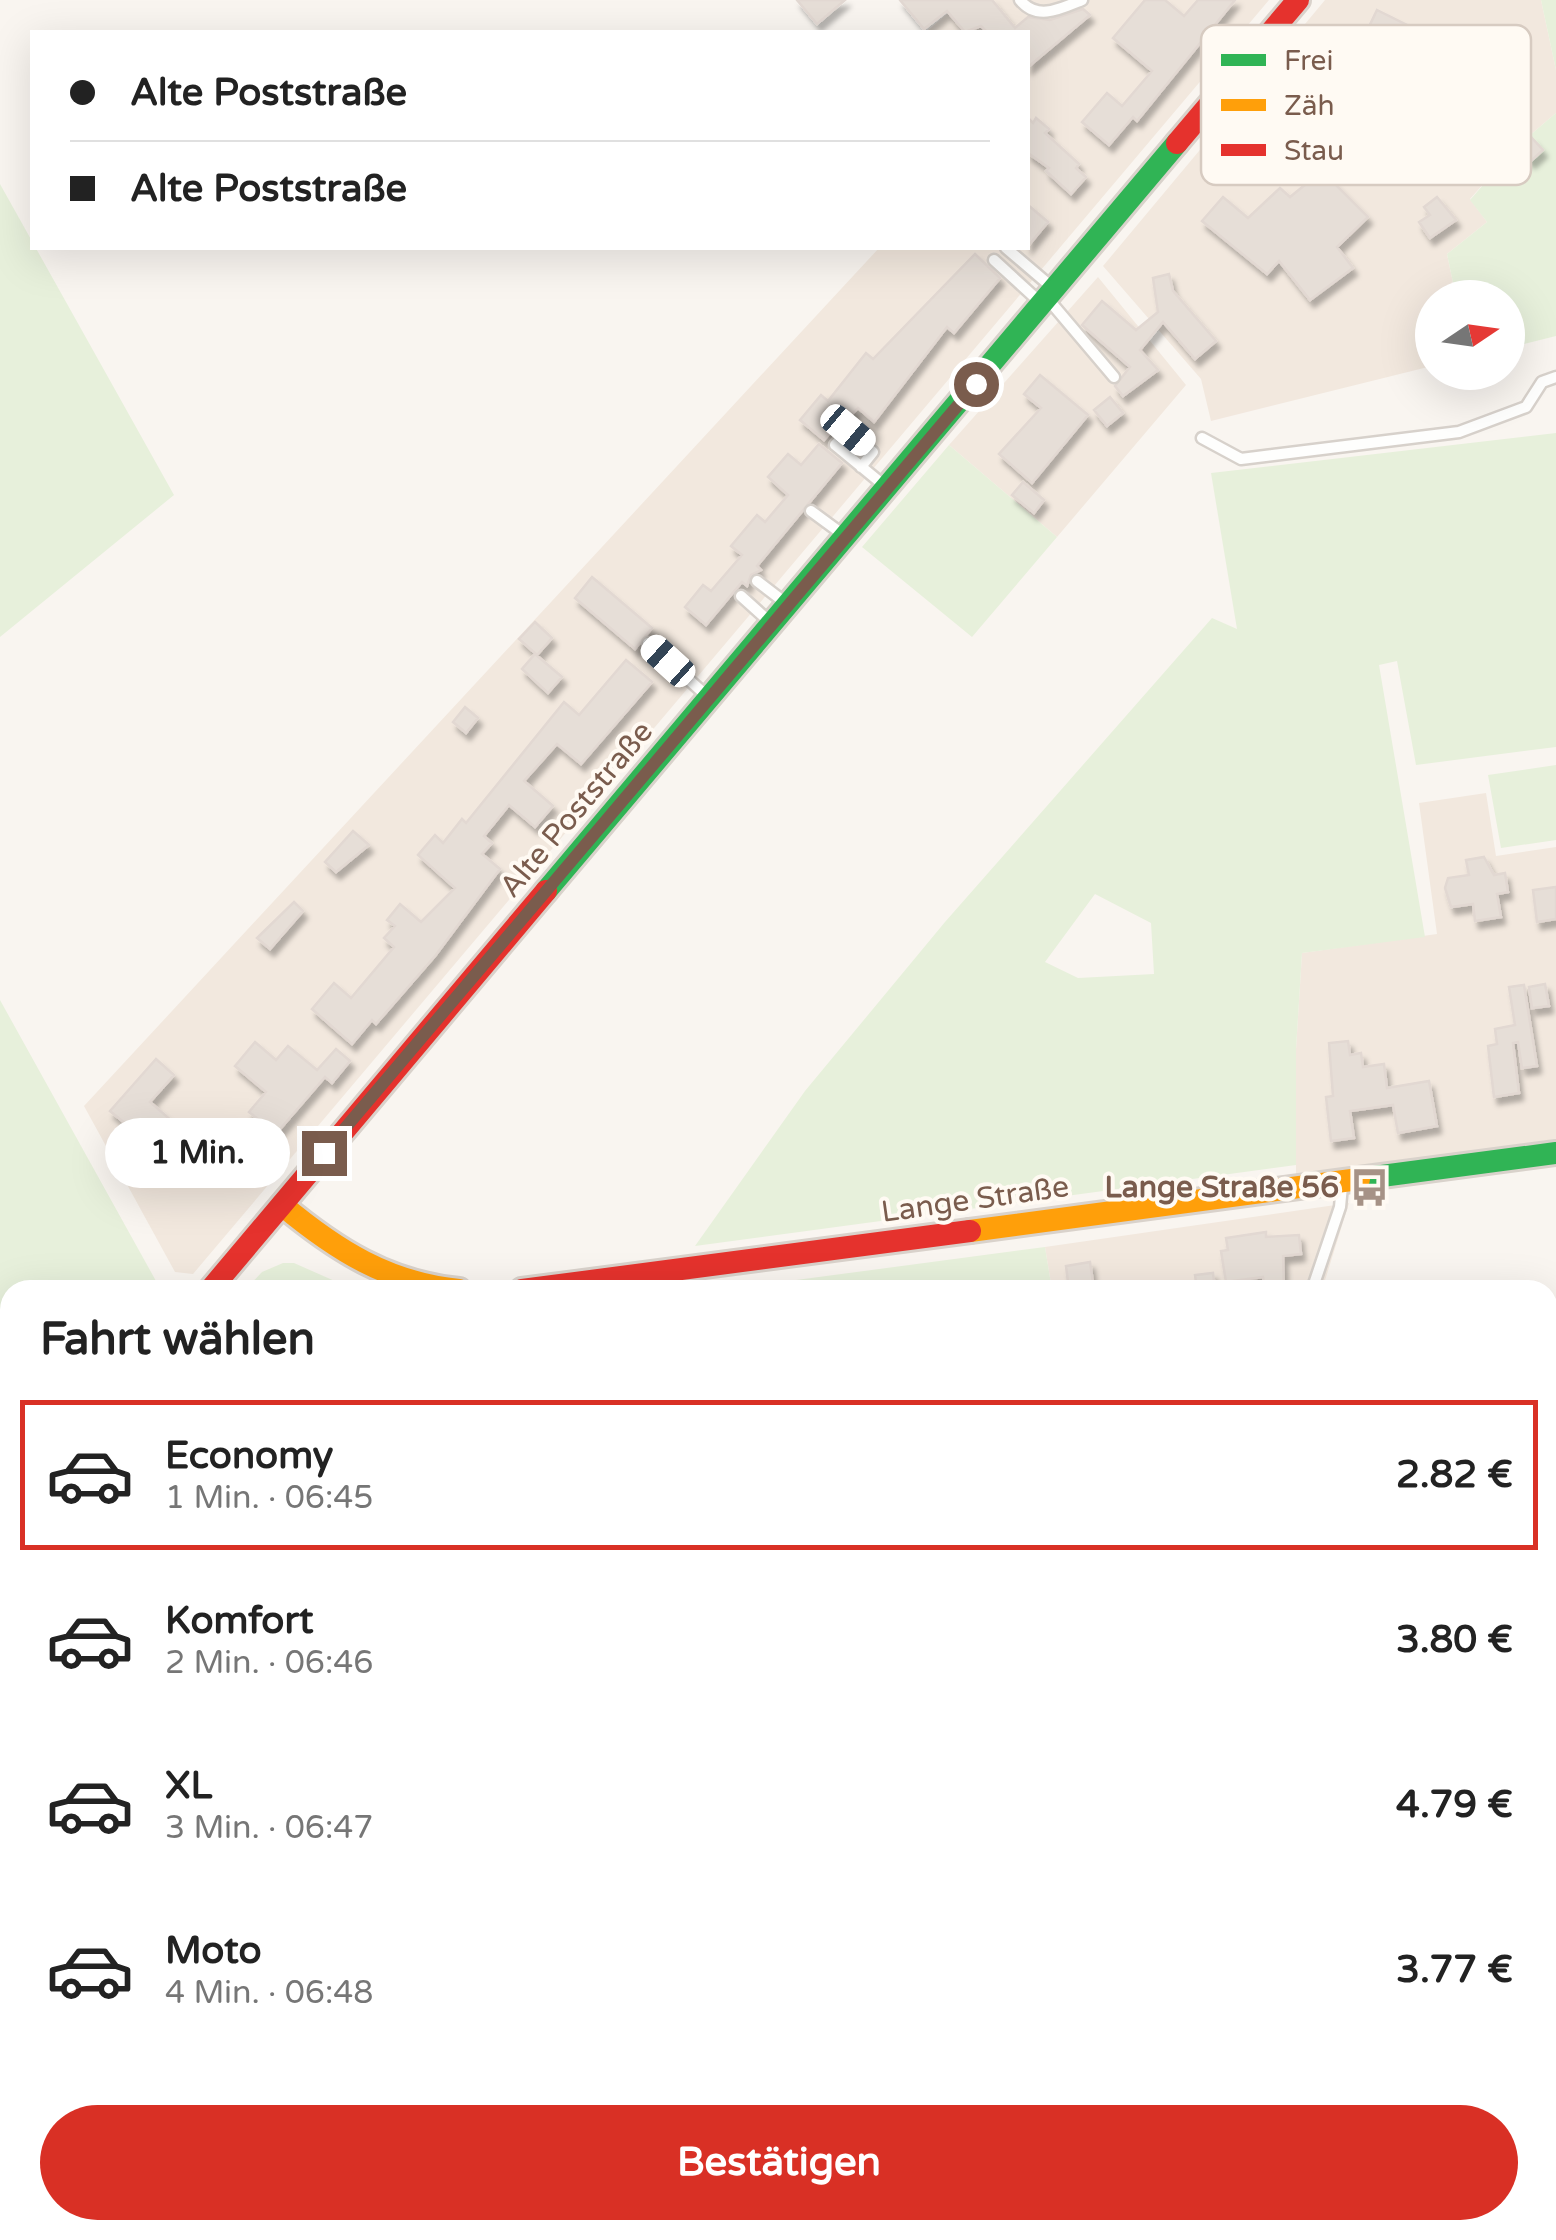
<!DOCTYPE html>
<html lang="de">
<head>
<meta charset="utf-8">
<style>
	:root { --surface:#fff; --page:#f2f2f2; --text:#222; --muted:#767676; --line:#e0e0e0; --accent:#d93025 }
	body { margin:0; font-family:"Varela Round",sans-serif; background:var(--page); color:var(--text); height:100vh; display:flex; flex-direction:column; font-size:38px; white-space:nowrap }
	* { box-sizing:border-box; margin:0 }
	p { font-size:32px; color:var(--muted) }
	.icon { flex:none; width:55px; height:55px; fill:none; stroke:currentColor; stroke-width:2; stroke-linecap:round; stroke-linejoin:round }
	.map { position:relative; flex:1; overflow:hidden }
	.details { position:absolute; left:0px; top:1280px; width:1558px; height:960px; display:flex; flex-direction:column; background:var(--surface); border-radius:30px 30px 0 0; box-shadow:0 10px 40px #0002 }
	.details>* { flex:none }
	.banner { position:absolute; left:30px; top:30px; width:1000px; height:220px; border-radius:0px; box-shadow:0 10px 40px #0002; display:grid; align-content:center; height:220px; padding:0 40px; background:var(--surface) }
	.needle { width:65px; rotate:77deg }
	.fabs { position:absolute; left:1415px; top:280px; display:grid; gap:20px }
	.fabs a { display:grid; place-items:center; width:110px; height:110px; border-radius:50%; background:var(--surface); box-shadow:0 10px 40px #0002; font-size:50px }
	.end { position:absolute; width:45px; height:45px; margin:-22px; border:12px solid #7a5c4d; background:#fff; box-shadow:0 0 0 5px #fff }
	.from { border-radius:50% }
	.bubble { position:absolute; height:70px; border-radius:35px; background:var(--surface); box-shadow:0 10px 40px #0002; font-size:32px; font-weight:700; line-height:70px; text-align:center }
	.car { position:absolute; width:30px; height:60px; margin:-30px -15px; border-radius:12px; box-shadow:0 0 8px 2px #0007; background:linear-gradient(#fff 24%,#345 0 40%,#fff 0 76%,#345 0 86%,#fff 0) }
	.banner b { display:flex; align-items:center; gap:35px; height:95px; font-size:38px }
	.banner b+b { border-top:2px solid var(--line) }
	.banner i { width:25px; height:25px; background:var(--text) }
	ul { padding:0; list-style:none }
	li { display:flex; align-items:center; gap:30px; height:150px; margin:0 20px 15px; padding:0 20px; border:5px solid transparent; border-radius:0px }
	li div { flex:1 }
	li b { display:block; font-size:38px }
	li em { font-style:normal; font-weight:700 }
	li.current { border-color:var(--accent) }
	li>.icon { width:90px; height:90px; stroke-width:1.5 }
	h2 { padding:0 40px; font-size:45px; line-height:120px }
	.primary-button { display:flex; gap:20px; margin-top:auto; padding:20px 40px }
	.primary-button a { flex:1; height:115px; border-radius:60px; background:var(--accent); color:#fff; font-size:40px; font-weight:700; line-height:115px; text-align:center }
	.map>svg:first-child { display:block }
	.residential { fill:#f2e8de }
	.green { fill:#e7f0db; fill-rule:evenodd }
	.building { fill:#e6ded7; stroke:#e2d8d2; stroke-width:2.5; filter:url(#shadow) }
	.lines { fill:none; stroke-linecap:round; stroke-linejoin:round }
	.lane-casing { stroke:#d7d1cb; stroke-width:15 }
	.fast-casing { stroke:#d9d2cb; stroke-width:28 }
	.slow-casing { stroke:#d9d2cb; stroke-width:28 }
	.jam-casing { stroke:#d9d2cb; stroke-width:28 }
	.lane { stroke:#fefefd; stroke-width:10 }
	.fast { stroke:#30b455; stroke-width:22 }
	.slow { stroke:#ff9f0a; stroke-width:22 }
	.jam { stroke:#e5322d; stroke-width:22 }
	.route { stroke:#7a5c4d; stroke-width:12 }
	.labels { text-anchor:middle; stroke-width:8; stroke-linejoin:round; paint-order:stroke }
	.street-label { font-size:30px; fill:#7a5c4d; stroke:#fffaf3 }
	.poi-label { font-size:30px; font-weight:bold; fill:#7a5c4d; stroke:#fffaf3; text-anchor:end }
	.key { fill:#fffaf3; stroke:#d7cbc1; stroke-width:2.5 }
	.key-label { font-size:28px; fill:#7a5c4d }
</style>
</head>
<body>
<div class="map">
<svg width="1556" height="2240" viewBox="0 0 1556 2240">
	<defs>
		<filter id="shadow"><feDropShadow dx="4" dy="7" stdDeviation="2.5" flood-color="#0004"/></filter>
	</defs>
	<rect width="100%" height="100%" fill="#f9f5f0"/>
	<!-- residential -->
	<path class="residential" d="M 963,0 L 1269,0 L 193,1274 L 175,1272 L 84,1106 L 879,248 L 1028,248 L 1028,32 L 926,32 Z
		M 1325,0 L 1541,0 L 1556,70 L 1556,113 L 1516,147 L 1470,199 L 1487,222 L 1447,254 L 1456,297 L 1432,298 L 1432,366 L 1211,421 L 1201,379 L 1103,266 Z
		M 1098,277 L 1186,385 L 1057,537 L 949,445 Z
		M 1486,793 L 1496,856 L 1556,847 L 1556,1139 L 1296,1176 L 1296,1049 L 1302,953 L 1437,934 L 1419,803 Z
		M 1349,1203 L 1322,1290 L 1052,1290 L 1045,1247 Z
		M 10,1562 L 10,1910 L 0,1915 L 0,1574 Z
		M 1556,1574 L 1556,1754 L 1548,1733 L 1548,1578 Z
		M 629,2230 L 717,2230 L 722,2240 L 634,2240 Z"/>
	<!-- green -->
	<path class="green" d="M 1541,0 L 1556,0 L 1556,70 Z
		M 1556,113 L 1556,336 L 1508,348 L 1508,298 L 1456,297 L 1447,254 L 1487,222 L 1470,200 L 1516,147 Z
		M 0,184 L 174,495 L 0,637 Z
		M 1556,433 L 1556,747 L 1416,765 L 1397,661 L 1379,665 L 1425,937 L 1302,953 L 1296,1049 L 1296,1165 L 695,1246 L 805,1091 L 945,922 L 1212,618 L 1237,629 L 1211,473 ZM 1095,894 L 1151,923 L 1154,974 L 1078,978 L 1045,962 Z
		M 949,445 L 1057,537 L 972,637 L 862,547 Z
		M 1556,765 L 1556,840 L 1501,848 L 1488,775 Z
		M 0,1000 L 161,1290 L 10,1290 L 10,1421 L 0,1411 Z
		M 1045,1247 L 1052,1290 L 736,1288 Z
		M 283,1263 L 294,1263 L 355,1290 L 245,1290 L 262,1272 Z
		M 1556,1763 L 1556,2016 L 1548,2023 L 1548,1766 Z
		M 10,1910 L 10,1967 L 2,1972 L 10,1989 L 10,2230 L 136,2230 L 113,2240 L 0,2240 L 0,1915 Z
		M 1556,2158 L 1556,2240 L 1455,2240 L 1468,2230 L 1548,2230 L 1548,2165 Z
		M 165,2230 L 629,2230 L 634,2240 L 146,2240 Z
		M 717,2230 L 1292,2230 L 1280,2240 L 722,2240 Z"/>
	<!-- building -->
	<path class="building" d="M 797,0 L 845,0 L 817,24 Z
		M 900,0 L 992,0 L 1015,28 L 1028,17 L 1050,20 L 1083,9 L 1090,15 L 1028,67 L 1028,32 L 987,32 L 981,26 L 965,32 L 947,11 L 924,29 Z
		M 1145,0 L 1165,0 L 1184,16 L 1198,0 L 1235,0 L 1137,121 L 1133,117 L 1109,145 L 1082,122 L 1107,93 L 1122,106 L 1152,71 L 1113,38 Z
		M 1377,10 L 1417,30 L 1412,36 L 1430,45 L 1410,85 L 1379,76 L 1382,71 L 1371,66 L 1383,41 L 1366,33 Z
		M 1028,118 L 1033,123 L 1036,118 L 1049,129 L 1045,133 L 1079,164 L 1076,168 L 1086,177 L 1071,194 L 1046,171 L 1049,168 L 1028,153 Z
		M 1532,138 L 1543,150 L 1531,161 L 1519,150 Z
		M 1322,171 L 1368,217 L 1337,247 L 1353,268 L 1310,300 L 1279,261 L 1267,274 L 1202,221 L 1223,197 L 1248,218 L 1280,188 L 1290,197 Z
		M 1437,197 L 1456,220 L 1430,238 L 1419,222 L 1430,215 L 1424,207 Z
		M 1028,205 L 1048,222 L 1028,246 Z
		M 975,254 L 1000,278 L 954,333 L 947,327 L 874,422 L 858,408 L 850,416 L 847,413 L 824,440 L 800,420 L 821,395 L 828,401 L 866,353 L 873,359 Z
		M 1169,274 L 1173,291 L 1216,341 L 1195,359 L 1163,322 L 1140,350 L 1158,370 L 1123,396 L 1115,386 L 1130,367 L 1082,325 L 1102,301 L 1136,330 L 1158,312 L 1153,278 Z
		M 1040,375 L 1088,415 L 1032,483 L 999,454 L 1041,408 L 1024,394 Z
		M 1110,397 L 1123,413 L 1107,426 L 1094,410 Z
		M 819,444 L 842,463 L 757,566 L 761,570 L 751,575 L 747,586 L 742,582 L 706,625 L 685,607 L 703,585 L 711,591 L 742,555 L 731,546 L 757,515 L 765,522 L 788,495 L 768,477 L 788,454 L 801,465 Z
		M 1023,482 L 1044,500 L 1034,513 L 1012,495 Z
		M 592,577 L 652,628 L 635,649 L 575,598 Z
		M 535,622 L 552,638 L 537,655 L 519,639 Z
		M 535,654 L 562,677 L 548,693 L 522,669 Z
		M 626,660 L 652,682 L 581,764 L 557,744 L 524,781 L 553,806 L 535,827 L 509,805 L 484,836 L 492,843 L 482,854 L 500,869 L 435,956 L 376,1024 L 372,1020 L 352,1044 L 312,1009 L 334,983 L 351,998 L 394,947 L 384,938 L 395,926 L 387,920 L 400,904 L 421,922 L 455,888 L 418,855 L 435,835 L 443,843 L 462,819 L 466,823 L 564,702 L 579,715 Z
		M 465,707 L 478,718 L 466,733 L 453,722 Z
		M 353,831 L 369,845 L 336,872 L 325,862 Z
		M 1484,857 L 1494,875 L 1505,873 L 1508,892 L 1497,894 L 1501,917 L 1475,921 L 1473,904 L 1451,907 L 1445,888 L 1448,878 L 1469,875 L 1466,860 Z
		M 1556,887 L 1556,919 L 1537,922 L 1533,890 Z
		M 294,902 L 303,911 L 270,949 L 257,938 Z
		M 1545,984 L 1549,1006 L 1532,1008 L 1529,987 Z
		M 1524,985 L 1537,1066 L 1522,1068 L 1518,1042 L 1513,1043 L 1519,1093 L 1494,1097 L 1488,1046 L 1497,1044 L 1495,1029 L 1515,1025 L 1509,987 Z
		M 1348,1041 L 1350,1055 L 1361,1053 L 1363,1067 L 1384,1064 L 1387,1088 L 1429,1081 L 1437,1126 L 1398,1133 L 1393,1105 L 1350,1111 L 1354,1138 L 1331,1141 L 1326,1097 L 1333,1096 L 1329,1043 Z
		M 255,1042 L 276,1060 L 288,1046 L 317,1070 L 336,1049 L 350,1061 L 332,1083 L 325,1077 L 275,1135 L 265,1125 L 258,1126 L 258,1119 L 249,1112 L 266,1092 L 235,1066 Z
		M 156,1059 L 174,1075 L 150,1102 L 189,1136 L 169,1159 L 110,1111 Z
		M 1266,1232 L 1266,1237 L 1299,1235 L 1301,1254 L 1283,1256 L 1284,1290 L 1265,1290 L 1263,1277 L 1226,1282 L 1221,1251 L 1228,1250 L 1226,1238 Z
		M 1090,1262 L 1094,1290 L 1069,1290 L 1066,1266 Z
		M 1213,1273 L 1215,1290 L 1197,1290 L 1195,1275 Z"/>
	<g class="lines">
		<defs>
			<path id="lane" d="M 1020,0 C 1037,21 1060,9 1082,0
				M 1006,248 L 1054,289
				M 994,260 L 1042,304
				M 1048,299 L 1114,377
				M 1202,438 L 1241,459 L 1459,432 L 1526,407 L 1542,382 L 1556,377
				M 861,467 L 873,452 L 848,431 L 835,445 L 886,487
				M 811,511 L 845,536
				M 757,581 L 787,604
				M 741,596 L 771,623
				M 648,643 L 708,697
				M 1312,1290 L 1340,1207 L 1342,1186"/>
			<path id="fast" d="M 546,891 L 1177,143
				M 1359,1179 L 1556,1153
				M 1548,2061 L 1556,2054"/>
			<path id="slow" d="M 282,1205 C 336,1250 388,1283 459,1290
				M 970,1231 L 1359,1179
				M 0,1542 L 10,1530
				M 1548,2110 L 1556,2103
				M 1324,2240 L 1336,2230
				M 1385,2240 L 1397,2230"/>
			<path id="jam" d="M 1177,143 L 1298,0
				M 210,1290 L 546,891
				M 522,1290 L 970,1231"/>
		</defs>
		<!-- lane casing -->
		<use href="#lane" class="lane-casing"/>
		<!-- fast casing -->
		<use href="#fast" class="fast-casing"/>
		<!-- slow casing -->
		<use href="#slow" class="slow-casing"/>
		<!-- jam casing -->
		<use href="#jam" class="jam-casing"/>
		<!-- lane -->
		<use href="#lane" class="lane"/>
		<!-- fast -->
		<use href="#fast" class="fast"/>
		<!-- slow -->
		<use href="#slow" class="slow"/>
		<!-- jam -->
		<use href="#jam" class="jam"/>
	</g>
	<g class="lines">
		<!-- route -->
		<path class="route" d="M 324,1153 L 976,384"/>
	</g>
	<!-- icons -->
	<defs>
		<symbol id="bus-bare" viewBox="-9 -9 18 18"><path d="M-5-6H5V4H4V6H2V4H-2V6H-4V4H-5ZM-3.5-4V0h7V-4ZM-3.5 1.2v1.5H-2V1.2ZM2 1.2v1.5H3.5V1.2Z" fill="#a69286" stroke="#fffaf3" stroke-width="2.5" paint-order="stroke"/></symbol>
	</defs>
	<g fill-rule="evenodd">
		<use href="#bus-bare" x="1342" y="1160" width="55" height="55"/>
	</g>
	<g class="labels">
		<!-- street labels -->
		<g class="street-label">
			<text transform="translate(576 809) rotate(-50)" y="10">Alte Poststraße</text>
			<text transform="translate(975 1199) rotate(-8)" y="10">Lange Straße</text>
		</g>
		<!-- poi labels -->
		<g class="poi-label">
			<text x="1339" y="1197">Lange Straße 56</text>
		</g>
	</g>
	<!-- legend -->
	<rect x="1201" y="25" width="330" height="160" rx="15" class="key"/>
	<rect x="1221" y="54" width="45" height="12" fill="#30b455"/>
	<rect x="1221" y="99" width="45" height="12" fill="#ff9f0a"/>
	<rect x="1221" y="144" width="45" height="12" fill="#e5322d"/>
	<g class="key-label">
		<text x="1284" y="70">Frei</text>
		<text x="1284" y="115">Zäh</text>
		<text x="1284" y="160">Stau</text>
	</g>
</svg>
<div class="fabs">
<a><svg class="needle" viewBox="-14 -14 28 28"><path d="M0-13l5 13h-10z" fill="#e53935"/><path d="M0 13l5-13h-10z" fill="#767676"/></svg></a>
</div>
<i class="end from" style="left:976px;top:384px"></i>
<i class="end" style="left:324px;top:1153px"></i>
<div class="bubble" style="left:105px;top:1118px;width:185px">1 Min.</div>
<i class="car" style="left:848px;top:430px;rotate:130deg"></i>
<i class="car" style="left:668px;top:661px;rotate:312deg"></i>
<div class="banner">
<b><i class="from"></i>Alte Poststraße</b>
<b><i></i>Alte Poststraße</b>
</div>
<section class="details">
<h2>Fahrt wählen</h2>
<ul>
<li class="current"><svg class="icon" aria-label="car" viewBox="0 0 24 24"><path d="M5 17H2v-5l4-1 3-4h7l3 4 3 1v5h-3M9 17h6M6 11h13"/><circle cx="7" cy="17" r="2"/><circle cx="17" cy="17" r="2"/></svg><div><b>Economy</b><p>1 Min. · 06:45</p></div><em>2.82 €</em></li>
<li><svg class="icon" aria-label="car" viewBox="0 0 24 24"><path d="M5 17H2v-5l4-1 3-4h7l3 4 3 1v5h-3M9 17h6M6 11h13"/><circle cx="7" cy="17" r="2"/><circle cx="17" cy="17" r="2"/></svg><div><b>Komfort</b><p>2 Min. · 06:46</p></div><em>3.80 €</em></li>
<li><svg class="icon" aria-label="car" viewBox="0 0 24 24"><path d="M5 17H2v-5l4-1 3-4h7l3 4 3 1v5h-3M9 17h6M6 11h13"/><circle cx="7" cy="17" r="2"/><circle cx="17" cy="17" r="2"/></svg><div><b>XL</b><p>3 Min. · 06:47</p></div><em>4.79 €</em></li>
<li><svg class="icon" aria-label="car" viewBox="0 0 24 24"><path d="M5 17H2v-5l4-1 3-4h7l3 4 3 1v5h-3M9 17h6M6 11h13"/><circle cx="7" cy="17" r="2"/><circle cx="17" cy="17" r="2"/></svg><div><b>Moto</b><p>4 Min. · 06:48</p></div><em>3.77 €</em></li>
</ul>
<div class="primary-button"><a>Bestätigen</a></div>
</section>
</div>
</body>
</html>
